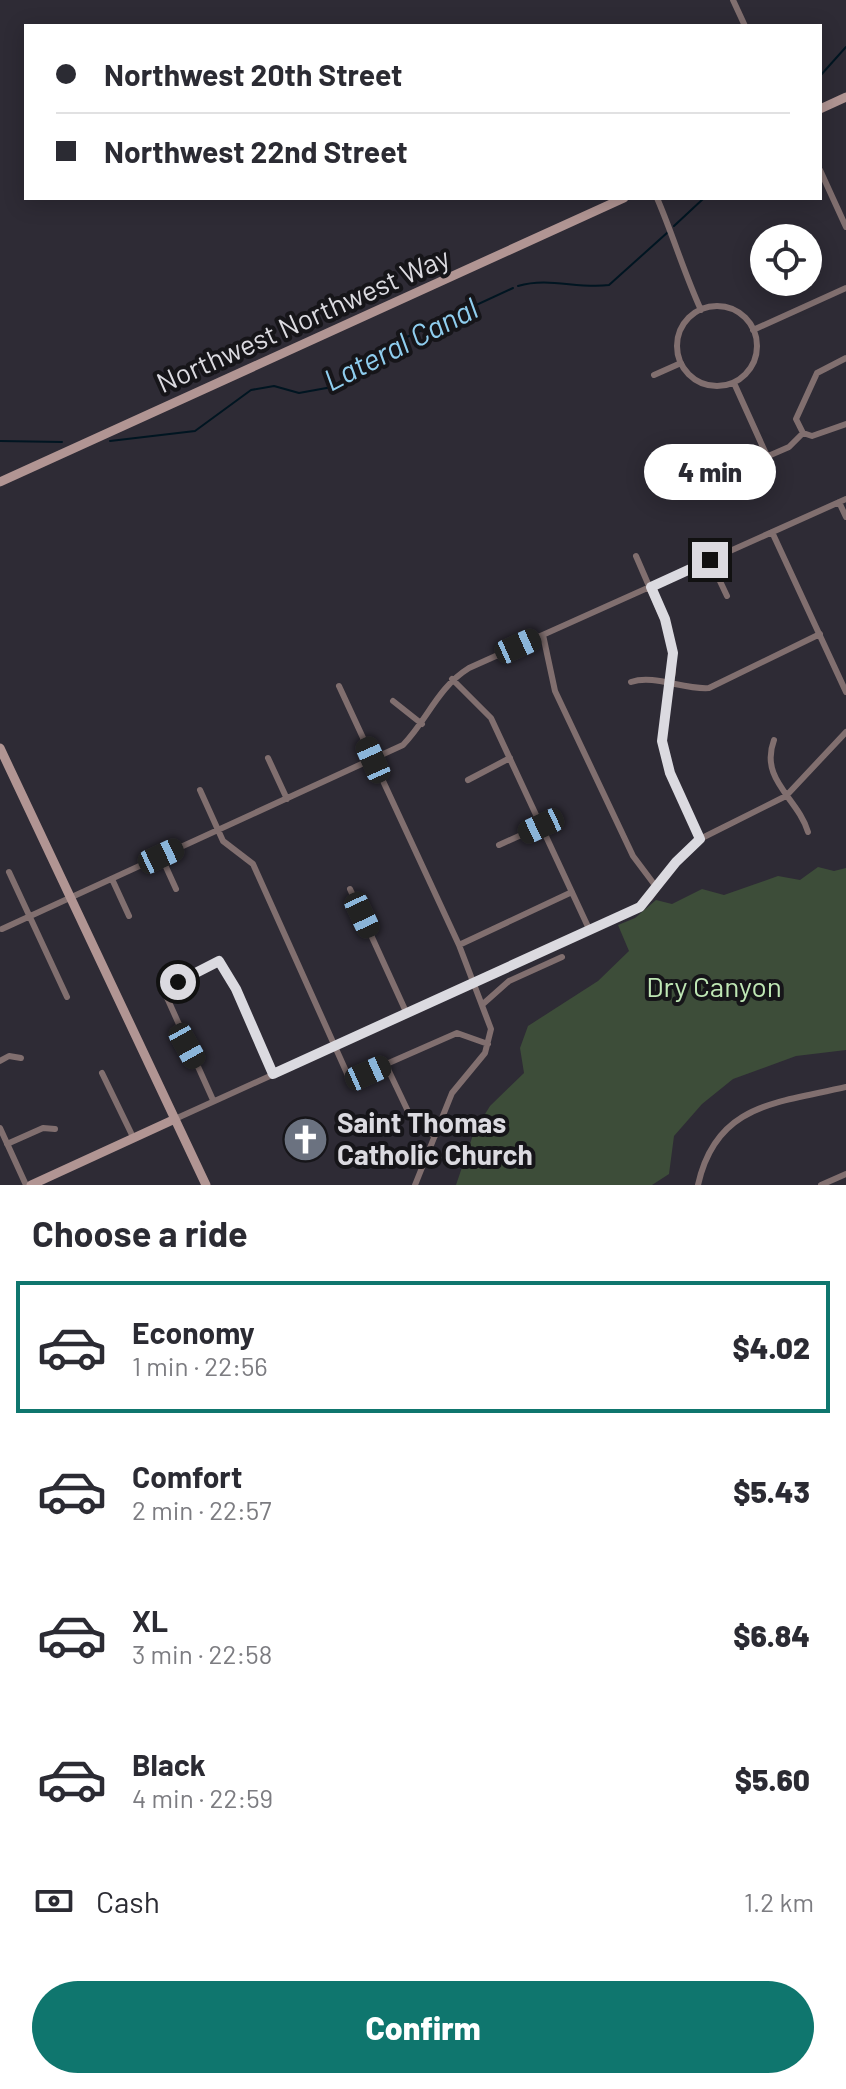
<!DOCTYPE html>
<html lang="en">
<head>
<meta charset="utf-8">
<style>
	:root { --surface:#fff; --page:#f2f2f3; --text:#2b2b33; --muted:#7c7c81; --line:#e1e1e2; --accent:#0f766e }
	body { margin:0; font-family:Barlow,sans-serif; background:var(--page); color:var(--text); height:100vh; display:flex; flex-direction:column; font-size:30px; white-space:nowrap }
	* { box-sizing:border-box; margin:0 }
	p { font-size:26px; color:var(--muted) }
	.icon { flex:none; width:44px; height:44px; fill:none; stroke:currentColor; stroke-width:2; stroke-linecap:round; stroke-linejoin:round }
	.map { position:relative; height:1185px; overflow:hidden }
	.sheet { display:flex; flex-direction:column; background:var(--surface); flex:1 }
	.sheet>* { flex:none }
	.top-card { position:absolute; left:24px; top:24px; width:798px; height:176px; border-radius:0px; box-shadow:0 4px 20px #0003; display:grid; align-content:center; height:176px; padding:0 32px; background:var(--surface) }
	.fabs { position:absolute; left:750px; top:224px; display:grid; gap:16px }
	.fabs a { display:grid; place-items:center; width:72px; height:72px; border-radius:50%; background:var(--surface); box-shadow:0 4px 20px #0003; font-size:40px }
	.end { position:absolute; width:36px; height:36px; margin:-18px; border:10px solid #dbdae0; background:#111; box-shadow:0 0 0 4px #111 }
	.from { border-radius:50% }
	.bubble { position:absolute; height:56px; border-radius:28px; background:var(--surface); box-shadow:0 4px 20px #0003; font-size:26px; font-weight:800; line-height:56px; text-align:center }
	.car { position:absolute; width:24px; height:48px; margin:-24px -12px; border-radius:10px; box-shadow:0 0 6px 2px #0007; background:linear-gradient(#222 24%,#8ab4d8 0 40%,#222 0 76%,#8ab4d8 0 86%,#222 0) }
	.top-card b { display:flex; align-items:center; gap:28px; height:76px; font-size:30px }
	.top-card b+b { border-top:2px solid var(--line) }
	.top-card i { width:20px; height:20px; background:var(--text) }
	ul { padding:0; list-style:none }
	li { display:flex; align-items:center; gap:24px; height:132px; margin:0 16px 12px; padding:0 16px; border:4px solid transparent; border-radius:0px }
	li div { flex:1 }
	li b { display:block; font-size:30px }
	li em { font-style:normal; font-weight:800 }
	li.selected { border-color:var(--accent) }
	li>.icon { width:72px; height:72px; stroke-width:1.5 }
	h2 { padding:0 32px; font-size:36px; line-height:96px }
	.pay { display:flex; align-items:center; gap:20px; height:88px; padding:0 32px; font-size:30px }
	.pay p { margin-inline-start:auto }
	.button { display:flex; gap:16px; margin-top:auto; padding:16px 32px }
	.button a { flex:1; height:92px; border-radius:48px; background:var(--accent); color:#fff; font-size:32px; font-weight:800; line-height:92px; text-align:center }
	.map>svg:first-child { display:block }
	.green { fill:#3d4d39 }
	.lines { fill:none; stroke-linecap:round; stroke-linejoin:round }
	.stream { stroke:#001521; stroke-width:2 }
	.street { stroke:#816f6f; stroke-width:6 }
	.secondary { stroke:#b19593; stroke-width:9 }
	.route { stroke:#dbdae0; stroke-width:10 }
	.labels { text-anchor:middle; stroke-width:8; stroke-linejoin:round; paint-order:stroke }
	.street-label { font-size:28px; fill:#dbdae0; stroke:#161519 }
	.park-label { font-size:28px; fill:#bfe7b5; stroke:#161519 }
	.poi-label { font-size:28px; font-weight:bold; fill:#dbdae0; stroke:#161519; text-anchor:start }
	.water-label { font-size:30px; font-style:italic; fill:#8fceef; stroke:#161519 }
</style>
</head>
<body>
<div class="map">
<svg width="846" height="1185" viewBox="0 0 846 1185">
	<rect width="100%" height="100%" fill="#2e2b35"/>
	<!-- green -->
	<path class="green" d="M 818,867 L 834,871 L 846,868 L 846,1050 L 796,1056 L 733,1079 L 702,1104 L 674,1136 L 669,1174 L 652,1185 L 456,1185 L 474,1132 L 490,1106 L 524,1073 L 520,1048 L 528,1026 L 598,981 L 629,951 L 618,925 L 635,918 L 656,900 L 672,904 L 702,889 L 724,895 L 778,876 L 800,880 Z"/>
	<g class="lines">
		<!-- stream -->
		<path class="stream" d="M 820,76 L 846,47
			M 674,226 L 704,198
			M 518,286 C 549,277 577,289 609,285 L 668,232
			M 0,441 L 62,442
			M 110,441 L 195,431 L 251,390 L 274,386 L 299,393 L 332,387 L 407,337 L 513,288"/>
		<!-- street -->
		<path class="street" d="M 733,0 L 745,26
			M 820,170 L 846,227
			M 657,198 C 673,235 684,273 701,310
			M677 346a40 40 0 1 1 80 0a40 40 0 1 1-80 0Z
			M 753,330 L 846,288
			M 846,358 L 817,373 L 796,419 L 803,433 L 812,436 L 846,424
			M 654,375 L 681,363
			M 734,383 L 767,456
			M 759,460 L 789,447 L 803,433
			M 839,502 L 846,517
			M 772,532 L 846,692
			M 636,556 L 671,637 L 673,671 L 662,741 L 670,773 L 700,839
			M 710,560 L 727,596
			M 543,635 L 555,691 L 633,856 L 657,888
			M 452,679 L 491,718 L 590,931
			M 631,682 C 654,674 684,690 709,688 L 820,634
			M 339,686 L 459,945 L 491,1029 L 485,1053 L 452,1093 L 415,1185
			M 393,701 L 422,724
			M 774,740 C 759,780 798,798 808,832
			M 268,758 L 287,799
			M 468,780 L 510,758
			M 200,790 L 223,841 L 253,864 L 350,1080 L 457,1033 L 488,1044
			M 499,845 L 541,826
			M 161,856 L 176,889
			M 9,872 L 67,997
			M 112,879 L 129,916
			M 350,889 L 407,1014
			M 2,929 L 403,745 C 428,719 437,688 469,668 L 846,499
			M 459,945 L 572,892
			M 483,1004 L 509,981 L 562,957
			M 0,1061 L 9,1056 L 21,1058
			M 386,1065 L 415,1126 L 435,1136
			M 102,1073 L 133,1137
			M 213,1100 L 164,991 L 219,961 L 236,989 L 273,1074
			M 175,1119 L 627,914 L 650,898 L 676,862 L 700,839 L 786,796 L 846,732
			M 0,1128 L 26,1185
			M 7,1144 L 43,1128 L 55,1129
			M 698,1185 C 716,1103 778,1103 846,1087
			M 821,1185 L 846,1174"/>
		<!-- secondary -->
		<path class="secondary" d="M 820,109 L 846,97
			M 0,482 L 624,198
			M 0,748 L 206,1185
			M 31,1185 L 175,1119"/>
	</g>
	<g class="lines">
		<!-- route -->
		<path class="route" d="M 178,982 L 219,961 L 236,989 L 273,1074 L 640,907 L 676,862 L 700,839 L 670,773 L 662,741 L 673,653 L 665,619 L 651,587 L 710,560"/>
	</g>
	<!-- icons -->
	<defs>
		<symbol id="church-disc" viewBox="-11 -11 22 22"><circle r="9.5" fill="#6b7280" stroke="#161519"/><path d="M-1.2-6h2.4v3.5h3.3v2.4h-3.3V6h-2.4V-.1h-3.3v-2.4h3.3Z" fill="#fff"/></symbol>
	</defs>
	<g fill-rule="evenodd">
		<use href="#church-disc" x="280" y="1114" width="51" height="51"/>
	</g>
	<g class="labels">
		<!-- street labels -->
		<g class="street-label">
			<text transform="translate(303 320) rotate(-24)" y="10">Northwest Northwest Way</text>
		</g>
		<!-- park labels -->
		<g class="park-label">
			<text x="714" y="997">Dry Canyon</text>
		</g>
		<!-- poi labels -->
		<g class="poi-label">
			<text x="337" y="1133">Saint Thomas<tspan x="337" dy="32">Catholic Church</tspan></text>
		</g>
		<!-- water labels -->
		<g class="water-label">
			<text transform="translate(401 345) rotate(-27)" y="10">Lateral Canal</text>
		</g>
	</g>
</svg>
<div class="fabs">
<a><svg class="icon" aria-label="locate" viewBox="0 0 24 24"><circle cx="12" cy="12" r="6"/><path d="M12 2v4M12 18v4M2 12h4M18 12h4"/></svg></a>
</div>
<i class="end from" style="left:178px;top:982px"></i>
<i class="end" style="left:710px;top:560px"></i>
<div class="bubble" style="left:644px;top:444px;width:132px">4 min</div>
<i class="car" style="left:518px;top:646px;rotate:66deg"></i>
<i class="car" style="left:373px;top:760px;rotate:336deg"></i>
<i class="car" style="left:541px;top:826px;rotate:245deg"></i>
<i class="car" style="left:161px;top:856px;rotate:65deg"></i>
<i class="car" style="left:362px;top:915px;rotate:155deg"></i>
<i class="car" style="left:187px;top:1046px;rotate:151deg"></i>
<i class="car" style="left:368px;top:1073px;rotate:66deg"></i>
<div class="top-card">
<b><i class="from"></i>Northwest 20th Street</b>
<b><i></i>Northwest 22nd Street</b>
</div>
</div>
<section class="sheet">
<h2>Choose a ride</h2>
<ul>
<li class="selected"><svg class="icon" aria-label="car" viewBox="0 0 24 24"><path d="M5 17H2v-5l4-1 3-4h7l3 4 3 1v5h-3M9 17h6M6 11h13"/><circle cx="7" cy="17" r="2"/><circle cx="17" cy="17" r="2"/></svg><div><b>Economy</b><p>1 min · 22:56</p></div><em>$4.02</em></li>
<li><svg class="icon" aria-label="car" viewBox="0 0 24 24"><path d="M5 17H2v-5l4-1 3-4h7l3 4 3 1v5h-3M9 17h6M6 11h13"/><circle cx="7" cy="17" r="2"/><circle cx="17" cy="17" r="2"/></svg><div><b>Comfort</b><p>2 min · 22:57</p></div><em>$5.43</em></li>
<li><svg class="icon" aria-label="car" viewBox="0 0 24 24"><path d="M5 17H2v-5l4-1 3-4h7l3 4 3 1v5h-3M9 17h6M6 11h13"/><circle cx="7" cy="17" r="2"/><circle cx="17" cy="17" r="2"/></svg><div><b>XL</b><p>3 min · 22:58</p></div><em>$6.84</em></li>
<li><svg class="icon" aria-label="car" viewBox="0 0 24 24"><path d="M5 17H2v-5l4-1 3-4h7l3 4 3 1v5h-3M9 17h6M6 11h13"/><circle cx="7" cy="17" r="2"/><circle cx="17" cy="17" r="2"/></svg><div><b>Black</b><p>4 min · 22:59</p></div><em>$5.60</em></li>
</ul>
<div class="pay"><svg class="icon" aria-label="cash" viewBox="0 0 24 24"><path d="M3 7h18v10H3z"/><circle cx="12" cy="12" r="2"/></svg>Cash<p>1.2 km</p></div>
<div class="button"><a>Confirm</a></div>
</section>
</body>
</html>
